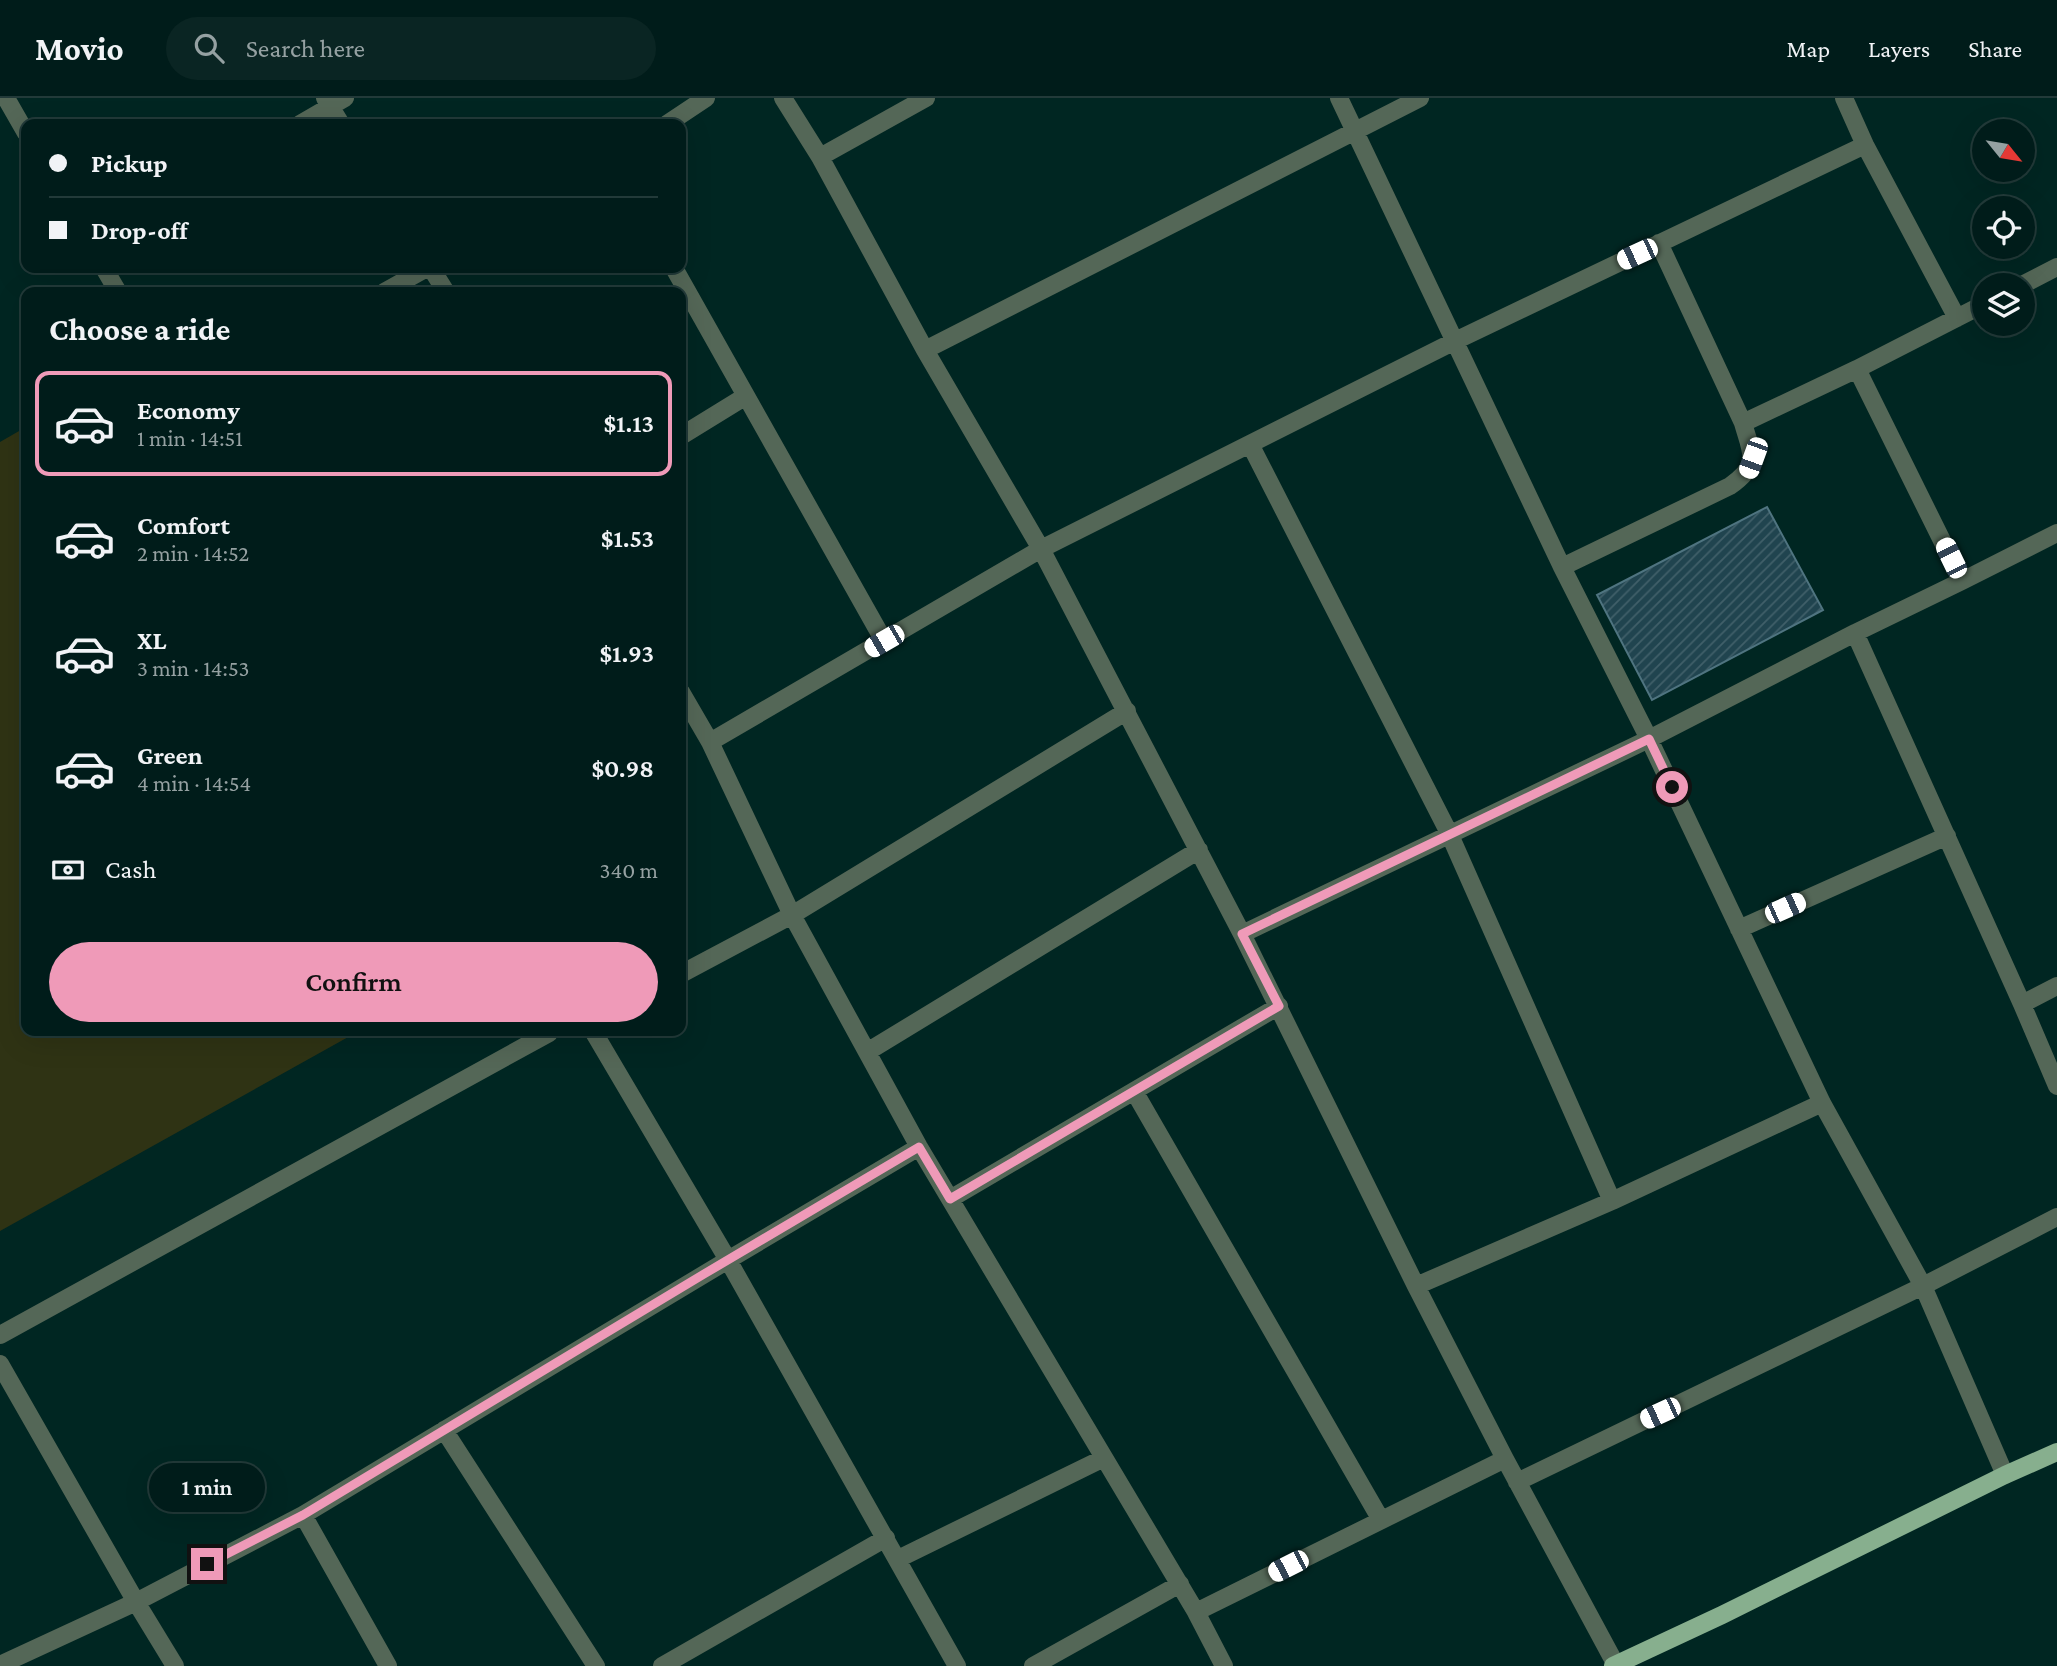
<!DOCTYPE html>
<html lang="en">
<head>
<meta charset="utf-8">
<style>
	:root { --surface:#001c1a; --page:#0a2523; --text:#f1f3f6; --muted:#95a1a2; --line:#223a39; --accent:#ef9ab8 }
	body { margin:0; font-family:"Crimson Pro",serif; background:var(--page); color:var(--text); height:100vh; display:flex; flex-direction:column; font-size:26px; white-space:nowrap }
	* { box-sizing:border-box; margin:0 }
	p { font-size:23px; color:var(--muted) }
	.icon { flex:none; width:38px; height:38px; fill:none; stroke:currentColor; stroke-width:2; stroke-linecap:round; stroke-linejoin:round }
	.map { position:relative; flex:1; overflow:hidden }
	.drawer { position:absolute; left:21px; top:189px; width:665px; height:749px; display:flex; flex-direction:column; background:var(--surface); border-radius:14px; box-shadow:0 7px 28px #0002,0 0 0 2px var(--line) }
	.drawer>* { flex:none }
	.top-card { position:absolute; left:21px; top:21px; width:665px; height:154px; border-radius:14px; box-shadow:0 7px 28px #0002,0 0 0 2px var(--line); display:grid; align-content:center; height:154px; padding:0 28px; background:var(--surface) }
	.needle { width:46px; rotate:120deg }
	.buttons { position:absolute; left:1972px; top:21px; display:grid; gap:14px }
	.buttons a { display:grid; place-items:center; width:63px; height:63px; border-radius:50%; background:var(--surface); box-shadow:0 7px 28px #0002,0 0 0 2px var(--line); font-size:35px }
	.end { position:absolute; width:32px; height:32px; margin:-16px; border:9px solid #ef9ab8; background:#111; box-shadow:0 0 0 4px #111 }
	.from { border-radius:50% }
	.bubble { position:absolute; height:49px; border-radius:24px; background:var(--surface); box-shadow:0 7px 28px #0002,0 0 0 2px var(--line); font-size:23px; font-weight:600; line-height:49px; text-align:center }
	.car { position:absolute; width:21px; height:42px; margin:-21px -10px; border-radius:9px; box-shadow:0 0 5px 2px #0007; background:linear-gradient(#fff 24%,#345 0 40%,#fff 0 76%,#345 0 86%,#fff 0) }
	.top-card b { display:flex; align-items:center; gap:24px; height:66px; font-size:26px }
	.top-card b+b { border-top:2px solid var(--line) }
	.top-card i { width:18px; height:18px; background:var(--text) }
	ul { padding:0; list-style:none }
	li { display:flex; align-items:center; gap:21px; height:105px; margin:0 14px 10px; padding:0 14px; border:4px solid transparent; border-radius:14px }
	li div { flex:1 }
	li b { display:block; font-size:26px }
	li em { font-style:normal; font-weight:600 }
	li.selected { border-color:var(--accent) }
	li>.icon { width:63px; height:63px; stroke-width:1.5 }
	h2 { padding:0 28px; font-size:32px; line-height:84px }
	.pay { display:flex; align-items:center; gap:18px; height:77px; padding:0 28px; font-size:26px }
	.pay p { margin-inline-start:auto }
	.button { display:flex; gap:14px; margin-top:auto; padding:14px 28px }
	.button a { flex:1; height:80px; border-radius:42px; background:var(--accent); color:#111; font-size:28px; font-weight:600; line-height:80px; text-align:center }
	header { display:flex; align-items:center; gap:42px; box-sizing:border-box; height:98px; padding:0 35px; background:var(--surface); border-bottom:2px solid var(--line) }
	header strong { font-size:33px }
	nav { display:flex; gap:38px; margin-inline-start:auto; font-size:24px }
	.search { width:490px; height:63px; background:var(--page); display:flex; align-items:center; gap:18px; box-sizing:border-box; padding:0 24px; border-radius:38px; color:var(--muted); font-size:26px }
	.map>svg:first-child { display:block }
	.garden { fill:#2f3314 }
	.building { fill:url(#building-hatch); stroke:#4f7480; stroke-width:2 }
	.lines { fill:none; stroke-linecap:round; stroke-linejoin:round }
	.minor { stroke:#546757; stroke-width:18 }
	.major { stroke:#87af8e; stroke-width:18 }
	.route { stroke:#ef9ab8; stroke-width:9 }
</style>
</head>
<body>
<header>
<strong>Movio</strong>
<div class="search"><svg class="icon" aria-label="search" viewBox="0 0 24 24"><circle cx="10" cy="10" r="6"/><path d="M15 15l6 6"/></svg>Search here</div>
<nav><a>Map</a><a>Layers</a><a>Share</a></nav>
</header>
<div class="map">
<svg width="2057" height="1568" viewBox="0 0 2057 1568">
	<defs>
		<pattern id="building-hatch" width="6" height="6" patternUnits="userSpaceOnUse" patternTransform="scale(1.75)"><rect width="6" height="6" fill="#20444f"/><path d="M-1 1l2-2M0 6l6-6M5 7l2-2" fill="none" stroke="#405f69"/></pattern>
	</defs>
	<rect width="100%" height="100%" fill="#002622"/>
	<!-- garden -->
	<path class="garden" d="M 26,329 L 26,933 L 359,933 L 0,1133 L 0,344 Z"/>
	<!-- building -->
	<path class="building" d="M 1767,409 L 1823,512 L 1652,602 L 1597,497 Z"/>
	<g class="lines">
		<!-- minor -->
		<path class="minor" d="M 6,0 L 26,35
			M 325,0 L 341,26
			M 783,0 L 820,59 L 925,252 L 1041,451 L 1242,836 L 1416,1188 L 1505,1361 L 1616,1567
			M 1339,0 L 1562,469 L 1649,641 L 1822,1005 L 1923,1188 L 2005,1377
			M 1844,0 L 1865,47 L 1957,220
			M 300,26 L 345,0
			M 667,26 L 706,0
			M 820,59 L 926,0
			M 1659,145 L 1743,325
			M 104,170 L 118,194
			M 431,170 L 446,194
			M 674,170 L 884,543
			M 2022,187 L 2057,169
			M 384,194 L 427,170
			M 925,252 L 1420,0
			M 1857,271 L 1962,483
			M 681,338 L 746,298
			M 1250,346 L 1449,735 L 1612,1103
			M 1562,469 L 1730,388 C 1761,366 1752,357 1743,325 L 1857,271 L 1984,206
			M 1855,535 L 2022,906 L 2057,988
			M 681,594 L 710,644 L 792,817 L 919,1049 L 1196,1514 L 1224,1568
			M 710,644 L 1041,451 L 1455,243 L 1865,47
			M 1739,831 L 1947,738
			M 1242,836 L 1649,641 L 1855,535 L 1962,483 L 2057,435
			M 681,876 L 792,817 L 1127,613
			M 2022,906 L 2057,888
			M 593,933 L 728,1162 L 957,1568
			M 867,954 L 1199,752
			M 1134,993 L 1381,1422
			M 950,1101 L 1279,908
			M 1416,1188 L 1612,1103 L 1822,1005
			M 0,1237 L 549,935
			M 0,1266 L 136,1504 L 175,1568
			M 444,1332 L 596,1568
			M 1517,1384 L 1923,1188 L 2057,1119
			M 303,1417 L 388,1568
			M 898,1461 L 1104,1360
			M 1196,1514 L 1505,1361
			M 0,1567 L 136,1504 L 303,1417 L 728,1162 L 919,1049
			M 662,1568 L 886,1440
			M 1033,1568 L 1180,1486"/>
		<!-- major -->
		<path class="major" d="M 1613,1568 L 1722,1517 L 2005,1377 L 2057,1354"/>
	</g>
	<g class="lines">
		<!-- route -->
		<path class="route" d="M 207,1466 L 303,1417 L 704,1176 L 919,1049 L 950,1101 L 1279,908 L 1242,836 L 1649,641 L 1672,689"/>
	</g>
</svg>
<div class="buttons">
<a><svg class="needle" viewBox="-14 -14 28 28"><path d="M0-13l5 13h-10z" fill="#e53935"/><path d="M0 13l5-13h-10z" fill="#95a1a2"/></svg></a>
<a><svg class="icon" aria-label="locate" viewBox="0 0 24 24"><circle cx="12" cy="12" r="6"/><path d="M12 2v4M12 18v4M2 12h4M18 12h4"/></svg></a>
<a><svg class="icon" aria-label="layers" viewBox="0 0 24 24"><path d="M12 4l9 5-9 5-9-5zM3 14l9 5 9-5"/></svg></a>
</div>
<i class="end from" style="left:1672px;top:689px"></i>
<i class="end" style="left:207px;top:1466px"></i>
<div class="bubble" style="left:149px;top:1365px;width:116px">1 min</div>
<i class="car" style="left:1637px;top:156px;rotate:245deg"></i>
<i class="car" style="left:1753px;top:360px;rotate:200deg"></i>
<i class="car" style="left:1951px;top:460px;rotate:334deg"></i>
<i class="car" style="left:884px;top:543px;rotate:240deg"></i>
<i class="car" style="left:1785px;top:810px;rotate:66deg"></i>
<i class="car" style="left:1660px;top:1315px;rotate:245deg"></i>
<i class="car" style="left:1288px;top:1468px;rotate:243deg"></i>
<div class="top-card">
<b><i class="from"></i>Pickup</b>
<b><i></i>Drop-off</b>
</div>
<section class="drawer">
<h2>Choose a ride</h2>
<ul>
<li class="selected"><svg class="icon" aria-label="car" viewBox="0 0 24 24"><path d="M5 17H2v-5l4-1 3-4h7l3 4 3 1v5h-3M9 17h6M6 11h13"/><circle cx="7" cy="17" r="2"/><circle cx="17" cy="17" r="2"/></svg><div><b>Economy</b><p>1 min · 14:51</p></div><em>$1.13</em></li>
<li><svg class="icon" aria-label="car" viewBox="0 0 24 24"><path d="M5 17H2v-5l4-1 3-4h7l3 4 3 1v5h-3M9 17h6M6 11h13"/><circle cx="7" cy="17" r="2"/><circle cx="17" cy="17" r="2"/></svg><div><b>Comfort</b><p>2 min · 14:52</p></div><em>$1.53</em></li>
<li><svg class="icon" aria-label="car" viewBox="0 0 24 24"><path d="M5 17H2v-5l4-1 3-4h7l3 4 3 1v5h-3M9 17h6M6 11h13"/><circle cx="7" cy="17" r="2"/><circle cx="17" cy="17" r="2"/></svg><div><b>XL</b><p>3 min · 14:53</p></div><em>$1.93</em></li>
<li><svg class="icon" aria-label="car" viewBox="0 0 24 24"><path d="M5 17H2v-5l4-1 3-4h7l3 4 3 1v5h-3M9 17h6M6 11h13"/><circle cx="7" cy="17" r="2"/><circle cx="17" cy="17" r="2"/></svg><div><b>Green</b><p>4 min · 14:54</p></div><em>$0.98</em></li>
</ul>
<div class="pay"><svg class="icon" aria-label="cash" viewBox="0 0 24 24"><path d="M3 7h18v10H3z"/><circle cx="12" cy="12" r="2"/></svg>Cash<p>340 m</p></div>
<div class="button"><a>Confirm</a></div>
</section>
</div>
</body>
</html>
